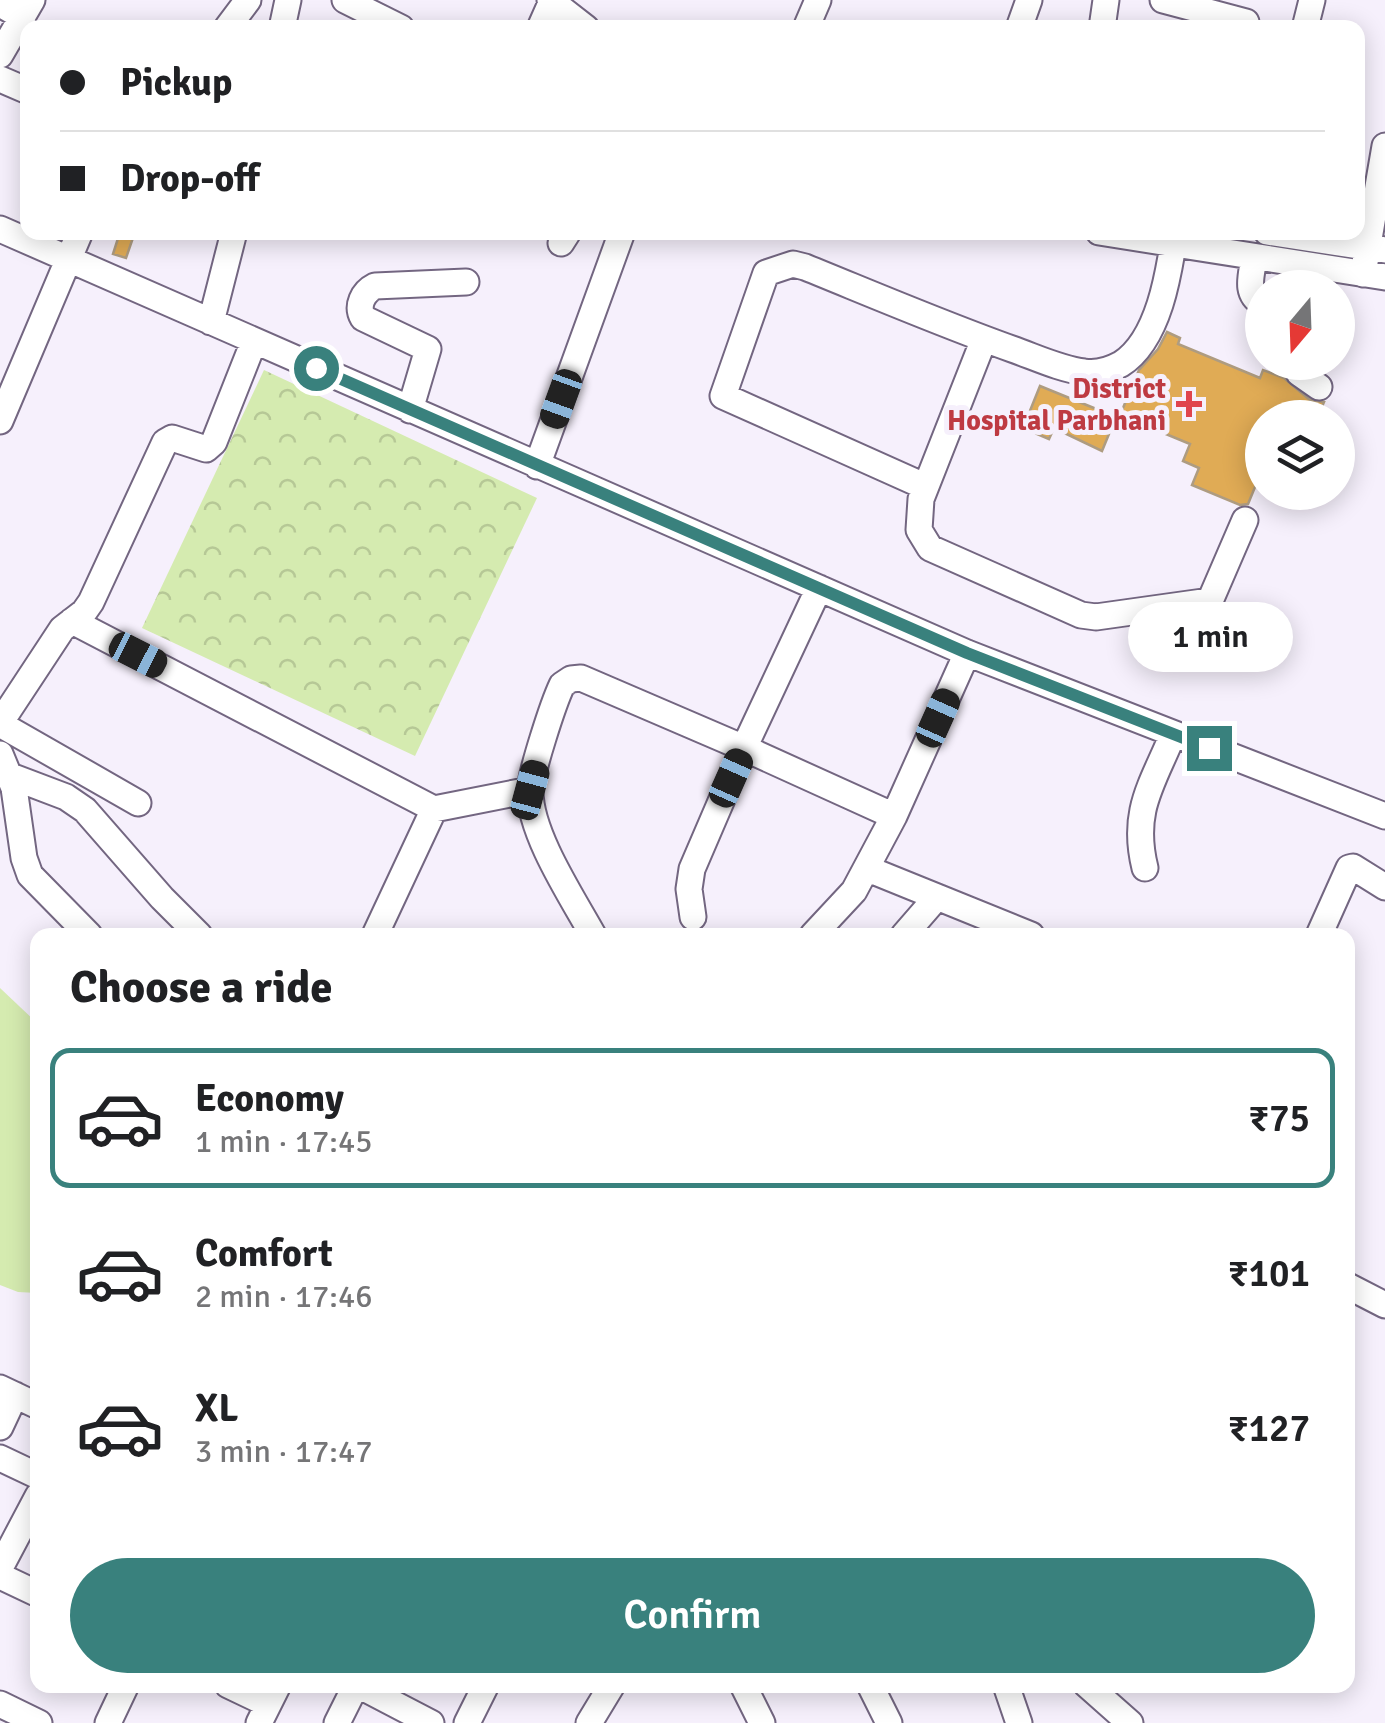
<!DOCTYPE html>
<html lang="en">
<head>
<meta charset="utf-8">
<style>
	:root { --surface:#fff; --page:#f2f2f2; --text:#202124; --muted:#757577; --line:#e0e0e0; --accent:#39817d }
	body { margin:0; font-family:Signika,sans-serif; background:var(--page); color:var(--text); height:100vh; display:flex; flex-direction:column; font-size:38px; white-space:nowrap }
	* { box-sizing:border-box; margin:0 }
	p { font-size:32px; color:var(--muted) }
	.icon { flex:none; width:55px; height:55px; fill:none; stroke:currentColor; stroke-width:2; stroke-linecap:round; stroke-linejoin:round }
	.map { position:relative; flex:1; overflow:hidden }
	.sheet { position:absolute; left:30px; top:928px; width:1325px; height:765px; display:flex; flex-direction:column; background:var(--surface); border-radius:20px; box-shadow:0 5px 25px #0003 }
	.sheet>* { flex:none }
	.guide { position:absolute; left:20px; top:20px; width:1345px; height:220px; border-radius:20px; box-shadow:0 5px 25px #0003; display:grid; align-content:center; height:220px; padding:0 40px; background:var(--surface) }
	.needle { width:65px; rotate:199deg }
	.controls { position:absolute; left:1245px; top:270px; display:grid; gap:20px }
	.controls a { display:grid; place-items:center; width:110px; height:110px; border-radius:50%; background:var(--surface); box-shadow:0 5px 25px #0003; font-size:50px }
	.end { position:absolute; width:45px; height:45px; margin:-22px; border:12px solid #39817d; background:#fff; box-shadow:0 0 0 5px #fff }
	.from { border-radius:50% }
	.bubble { position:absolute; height:70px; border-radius:35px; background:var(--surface); box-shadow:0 5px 25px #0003; font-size:32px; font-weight:600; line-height:70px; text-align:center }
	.car { position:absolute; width:30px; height:60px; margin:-30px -15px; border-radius:12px; box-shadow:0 0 8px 2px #0007; background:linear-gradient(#222 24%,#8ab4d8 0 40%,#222 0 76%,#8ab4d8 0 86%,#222 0) }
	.guide b { display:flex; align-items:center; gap:35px; height:95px; font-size:38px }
	.guide b+b { border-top:2px solid var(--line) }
	.guide i { width:25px; height:25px; background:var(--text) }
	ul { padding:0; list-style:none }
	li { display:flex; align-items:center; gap:30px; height:140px; margin:0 20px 15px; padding:0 20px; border:5px solid transparent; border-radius:20px }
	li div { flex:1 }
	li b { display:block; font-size:38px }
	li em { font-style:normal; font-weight:600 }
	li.active { border-color:var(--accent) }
	li>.icon { width:90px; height:90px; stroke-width:1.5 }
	h2 { padding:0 40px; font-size:45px; line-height:120px }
	.primary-button { display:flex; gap:20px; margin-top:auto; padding:20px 40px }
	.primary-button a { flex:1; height:115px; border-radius:60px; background:var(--accent); color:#fff; font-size:40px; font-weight:600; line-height:115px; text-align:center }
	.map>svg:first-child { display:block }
	.park { fill:url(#park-crowns) }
	.pitch { fill:#d5ebb0 }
	.building { fill:#e0ab55; stroke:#ae9c81; stroke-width:2.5 }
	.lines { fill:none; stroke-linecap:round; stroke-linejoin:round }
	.minor-casing { stroke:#736681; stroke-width:29 }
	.minor { stroke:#fff; stroke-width:25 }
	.route { stroke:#39817d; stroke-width:12 }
	.health-dot { fill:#e0444e; stroke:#f6f0fc; stroke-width:4 }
	.labels { text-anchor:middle; stroke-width:10; stroke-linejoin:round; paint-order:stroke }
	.health-label { font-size:28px; font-weight:bold; fill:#be3a42; stroke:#f6f0fc; text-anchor:end }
</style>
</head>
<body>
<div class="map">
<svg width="1385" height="1723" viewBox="0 0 1385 1723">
	<defs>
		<pattern id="park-crowns" width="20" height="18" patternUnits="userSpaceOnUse" patternTransform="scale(2.5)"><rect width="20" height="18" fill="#d5ebb0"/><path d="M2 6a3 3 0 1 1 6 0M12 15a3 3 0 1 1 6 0" fill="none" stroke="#b6c896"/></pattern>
	</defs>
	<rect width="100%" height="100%" fill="#f6f0fc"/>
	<!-- park -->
	<path class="park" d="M 264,370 L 537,498 L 415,756 L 142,628 Z"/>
	<!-- pitch -->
	<path class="pitch" d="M 0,988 L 37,1023 L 37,1293 L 18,1292 L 0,1285 Z"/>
	<!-- building -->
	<path class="building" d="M 120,232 L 135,232 L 126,258 L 113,254 Z
		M 1167,332 L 1180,338 L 1178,344 L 1260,378 L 1263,370 L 1284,378 L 1310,400 L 1324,402 L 1317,418 L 1262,418 L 1262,470 L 1248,504 L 1240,505 L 1192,485 L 1199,468 L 1183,461 L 1190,444 L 1120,415 L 1139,370 L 1158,349 Z
		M 1040,386 L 1116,417 L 1102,451 L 1054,428 L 1049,439 L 1023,428 Z"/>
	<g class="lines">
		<defs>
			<path id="minor" d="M 345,0 L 401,28
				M 550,0 L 586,28
				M 1163,0 L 1246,22
				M 0,4 L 23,17
				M 227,28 L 248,0
				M 282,28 L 288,0
				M 540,28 L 552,1
				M 806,28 L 818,0
				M 1019,28 L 1029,0
				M 1102,28 L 1106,0
				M 1305,28 L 1312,0
				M 0,55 L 32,0
				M 0,79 L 28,91
				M 0,229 L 967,653 L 1385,816
				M 1099,232 L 1385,277
				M 1267,232 L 1385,250
				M 561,243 L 568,232
				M 1254,257 C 1252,275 1244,293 1262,303
				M 1363,274 L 1385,146
				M 211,322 L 234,232
				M 984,339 L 921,499 L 919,530 L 930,548 L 1081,615 L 1096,617 L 1210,601 L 1245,520
				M 1295,362 L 1299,373 L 1319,387
				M 410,410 L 428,349 L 363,318 C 356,306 363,292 375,286 L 466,282
				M 0,421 L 80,232
				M 537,466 L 622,232
				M 924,486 L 723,396 L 766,273 L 793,264 L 805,267 C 874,295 942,324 1012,349 C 1035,357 1060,369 1084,372 C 1097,374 1110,370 1121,364 C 1159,340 1169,273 1175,232
				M 72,621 L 434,809
				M 0,723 L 62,629 L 84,612 L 91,602 L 165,442 L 172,438 L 206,449 L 214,442 L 254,341
				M 0,724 L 138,803
				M 0,754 L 14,788 L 24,858 L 30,875 L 89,935
				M 0,772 L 66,797 L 85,810 L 162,898 L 199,935
				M 894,816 L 967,653
				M 1145,868 C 1131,811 1152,785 1173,734
				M 868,869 L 1031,935
				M 693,917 L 689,889 L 692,869 L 744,748 L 894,816 L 854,891 L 813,935
				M 375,935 L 434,809 L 530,790
				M 593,935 C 572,897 530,834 530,791 C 531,772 553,704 562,685 L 571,679 L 581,678 L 744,748 L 819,588
				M 904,935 L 937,897
				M 1319,935 L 1349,868 L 1353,867 L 1385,887
				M 1348,1286 L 1385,1305
				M 0,1388 L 38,1406
				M 0,1427 L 15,1395
				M 0,1458 L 38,1476
				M 0,1568 L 38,1496
				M 0,1576 L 38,1594
				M 228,1685 L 268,1704
				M 358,1685 L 431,1723
				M 743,1685 L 762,1723
				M 870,1685 L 889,1723
				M 1006,1685 L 1019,1723
				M 1087,1685 L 1130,1723
				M 0,1704 L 39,1723
				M 108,1723 L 126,1685
				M 259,1723 L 278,1685
				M 337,1723 L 356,1685
				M 467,1723 L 486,1685
				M 589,1723 L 612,1685"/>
		</defs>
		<!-- minor casing -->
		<use href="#minor" class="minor-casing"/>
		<!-- minor -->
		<use href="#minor" class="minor"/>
	</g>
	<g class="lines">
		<!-- route -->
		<path class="route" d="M 316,368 L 967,653 L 1209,748"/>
	</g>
	<!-- markers -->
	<path class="health-dot" d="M1184 389h10v10h10v10h-10v10h-10v-10h-10v-10h10z"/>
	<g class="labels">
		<!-- health labels -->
		<g class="health-label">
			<text x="1166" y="398">District<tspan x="1166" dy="32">Hospital Parbhani</tspan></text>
		</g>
	</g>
</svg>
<div class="controls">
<a><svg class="needle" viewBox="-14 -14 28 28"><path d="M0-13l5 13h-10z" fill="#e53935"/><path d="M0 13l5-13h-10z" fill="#757577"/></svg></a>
<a><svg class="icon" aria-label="layers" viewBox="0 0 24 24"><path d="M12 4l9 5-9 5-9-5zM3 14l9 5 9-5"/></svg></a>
</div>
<i class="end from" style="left:316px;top:368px"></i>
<i class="end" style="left:1209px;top:748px"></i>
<div class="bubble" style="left:1128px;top:602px;width:165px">1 min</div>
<i class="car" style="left:561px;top:399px;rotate:200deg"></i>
<i class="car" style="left:138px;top:655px;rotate:117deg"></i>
<i class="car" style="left:938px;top:718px;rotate:24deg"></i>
<i class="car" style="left:731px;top:778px;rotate:24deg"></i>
<i class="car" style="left:530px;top:790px;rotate:15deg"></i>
<div class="guide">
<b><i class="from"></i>Pickup</b>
<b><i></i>Drop-off</b>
</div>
<section class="sheet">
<h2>Choose a ride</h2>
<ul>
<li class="active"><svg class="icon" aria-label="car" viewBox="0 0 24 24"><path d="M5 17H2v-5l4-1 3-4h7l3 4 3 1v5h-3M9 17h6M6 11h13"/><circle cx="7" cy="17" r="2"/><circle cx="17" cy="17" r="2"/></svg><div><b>Economy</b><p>1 min · 17:45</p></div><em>₹75</em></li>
<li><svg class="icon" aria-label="car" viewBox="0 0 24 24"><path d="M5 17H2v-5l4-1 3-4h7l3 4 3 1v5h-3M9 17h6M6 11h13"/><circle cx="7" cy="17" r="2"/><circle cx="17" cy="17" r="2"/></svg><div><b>Comfort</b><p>2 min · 17:46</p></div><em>₹101</em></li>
<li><svg class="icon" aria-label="car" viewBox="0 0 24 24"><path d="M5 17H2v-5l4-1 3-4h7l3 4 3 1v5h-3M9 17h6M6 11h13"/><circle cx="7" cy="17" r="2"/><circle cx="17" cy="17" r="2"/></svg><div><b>XL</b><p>3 min · 17:47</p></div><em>₹127</em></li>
</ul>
<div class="primary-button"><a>Confirm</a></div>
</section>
</div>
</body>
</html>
